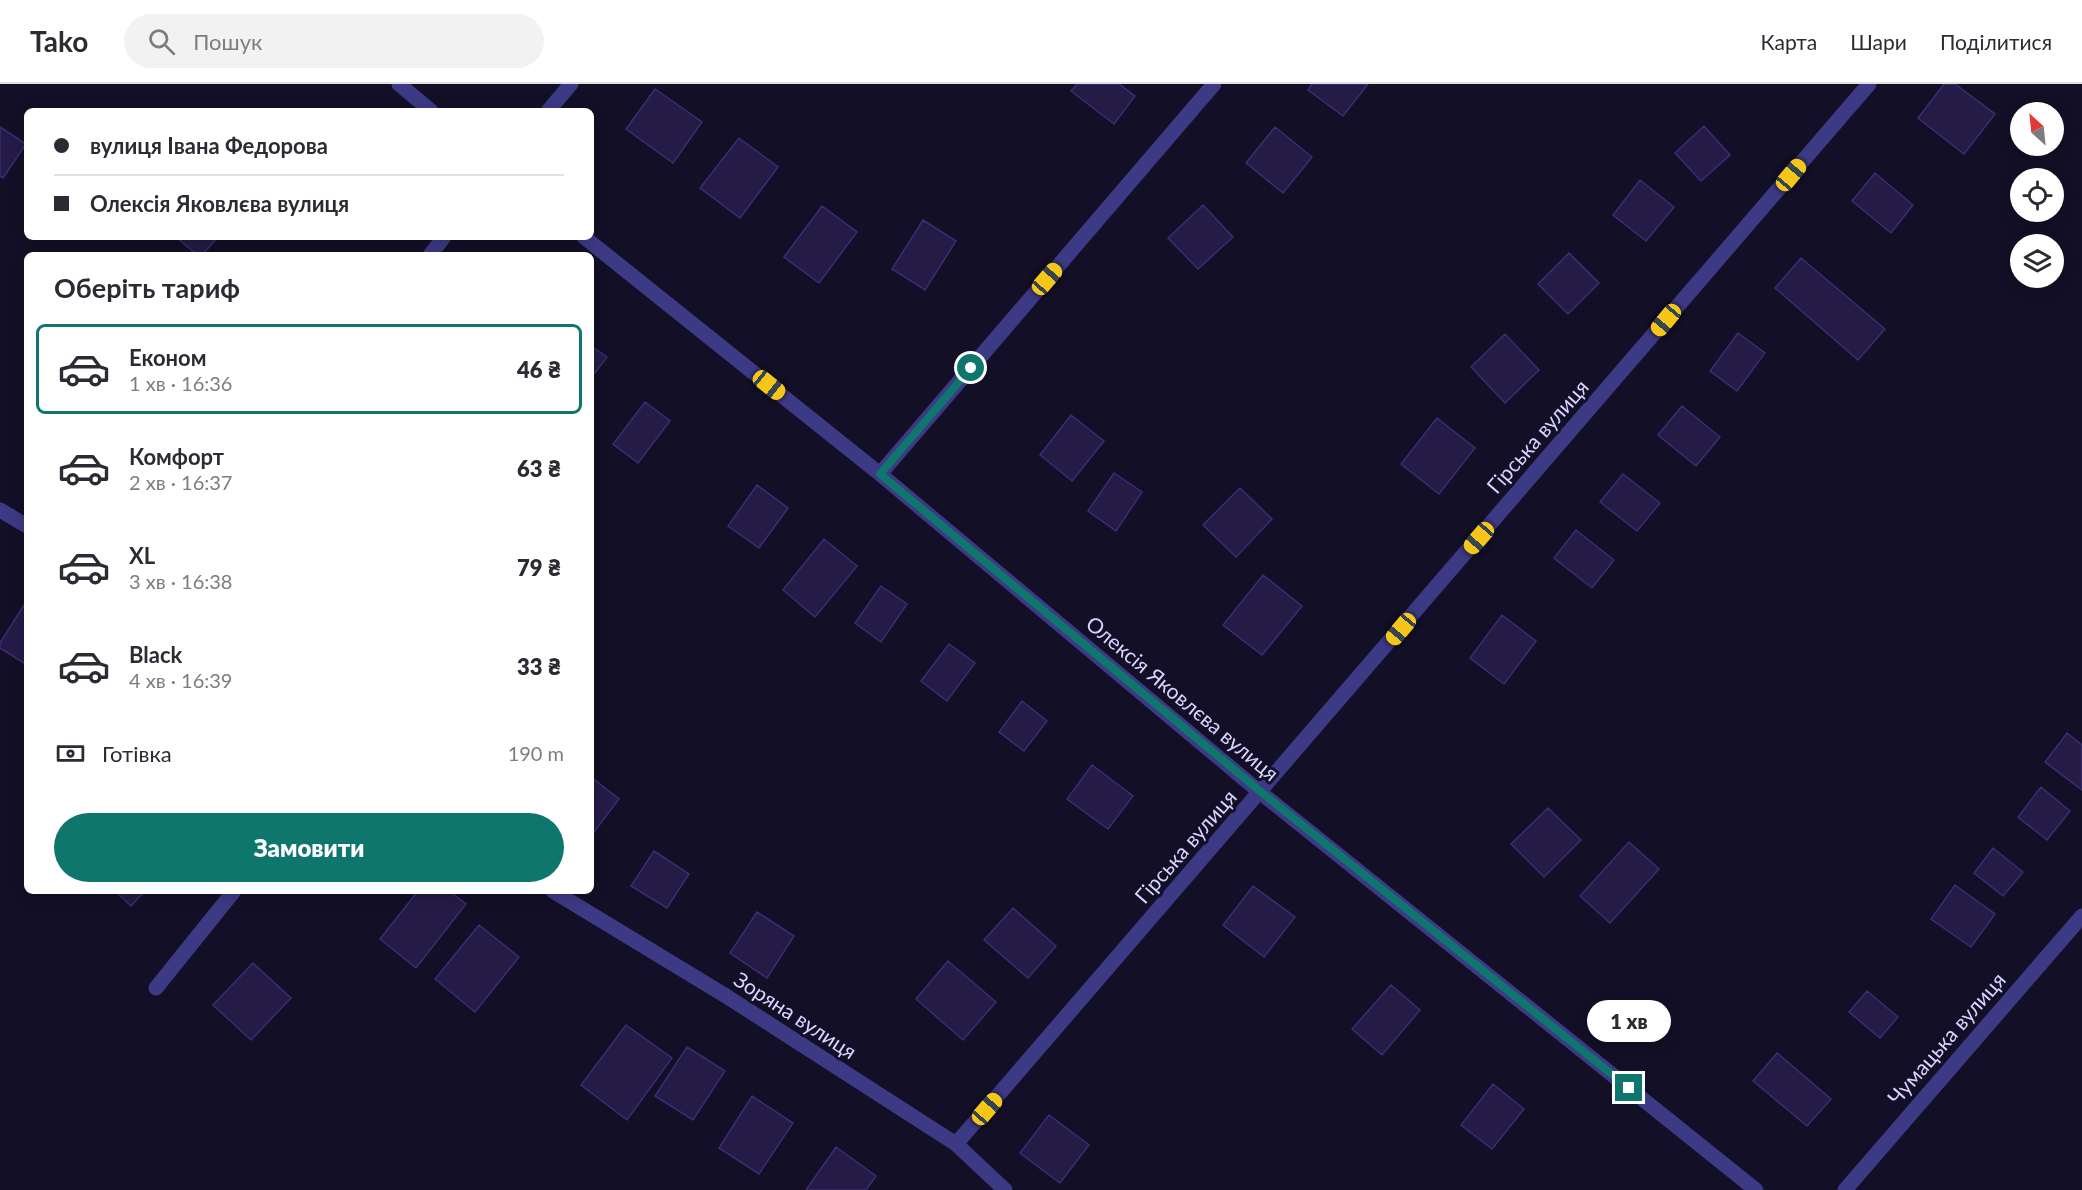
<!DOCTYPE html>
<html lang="uk">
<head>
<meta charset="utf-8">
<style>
	:root { --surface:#fff; --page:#f2f2f3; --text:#2b2b33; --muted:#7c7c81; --line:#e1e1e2; --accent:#0f766e }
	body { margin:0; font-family:Lato,sans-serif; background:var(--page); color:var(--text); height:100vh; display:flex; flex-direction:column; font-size:22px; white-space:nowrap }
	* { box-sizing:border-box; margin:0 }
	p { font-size:20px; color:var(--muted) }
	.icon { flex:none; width:33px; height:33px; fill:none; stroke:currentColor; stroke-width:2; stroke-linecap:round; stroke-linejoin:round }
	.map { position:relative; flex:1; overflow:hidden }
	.sheet { position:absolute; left:24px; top:168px; width:570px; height:642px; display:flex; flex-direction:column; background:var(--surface); border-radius:9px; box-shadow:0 3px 15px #0003 }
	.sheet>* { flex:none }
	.hud { position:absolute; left:24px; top:24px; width:570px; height:132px; border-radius:9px; box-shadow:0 3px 15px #0003; display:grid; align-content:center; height:132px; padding:0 30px; background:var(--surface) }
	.needle { width:39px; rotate:333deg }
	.fabs { position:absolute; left:2010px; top:18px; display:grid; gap:12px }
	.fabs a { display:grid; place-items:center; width:54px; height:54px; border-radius:50%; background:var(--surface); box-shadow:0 3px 15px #0003; font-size:30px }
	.end { position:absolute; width:27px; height:27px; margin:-14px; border:8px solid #0f766e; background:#fff; box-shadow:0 0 0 3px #fff }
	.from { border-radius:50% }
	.bubble { position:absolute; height:42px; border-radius:21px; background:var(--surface); box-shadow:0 3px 15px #0003; font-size:20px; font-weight:800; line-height:42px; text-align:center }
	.car { position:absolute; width:18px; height:36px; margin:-18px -9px; border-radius:8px; box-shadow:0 0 4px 2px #0007; background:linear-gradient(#f5c518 24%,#345 0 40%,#f5c518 0 76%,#345 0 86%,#f5c518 0) }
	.hud b { display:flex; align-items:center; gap:21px; height:57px; font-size:22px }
	.hud b+b { border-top:2px solid var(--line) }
	.hud i { width:15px; height:15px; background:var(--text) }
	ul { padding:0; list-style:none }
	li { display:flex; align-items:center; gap:18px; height:90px; margin:0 12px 9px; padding:0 18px; border:3px solid transparent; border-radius:9px }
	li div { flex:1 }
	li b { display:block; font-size:22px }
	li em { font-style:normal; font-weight:800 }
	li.on { border-color:var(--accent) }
	li>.icon { width:54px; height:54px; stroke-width:1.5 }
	h2 { padding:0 30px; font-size:27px; line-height:72px }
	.pay { display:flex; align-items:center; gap:15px; height:66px; padding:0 30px; font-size:22px }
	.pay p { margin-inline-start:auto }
	.button { display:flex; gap:12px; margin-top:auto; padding:12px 30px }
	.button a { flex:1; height:69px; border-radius:36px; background:var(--accent); color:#fff; font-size:24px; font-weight:800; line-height:69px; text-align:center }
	header { display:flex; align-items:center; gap:36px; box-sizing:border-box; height:84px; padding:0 30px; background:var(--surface); border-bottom:2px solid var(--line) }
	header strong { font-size:28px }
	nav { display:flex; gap:33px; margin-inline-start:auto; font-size:21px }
	.search { width:420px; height:54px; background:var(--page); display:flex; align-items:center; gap:15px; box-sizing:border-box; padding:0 21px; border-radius:33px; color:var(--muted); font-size:22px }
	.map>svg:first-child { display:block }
	.building { fill:#241b47; stroke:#3b2d73; stroke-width:1.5 }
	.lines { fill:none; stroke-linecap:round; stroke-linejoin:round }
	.minor { stroke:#3d3a85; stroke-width:15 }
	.route { stroke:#0f766e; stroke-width:8 }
	.labels { text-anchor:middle; stroke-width:6; stroke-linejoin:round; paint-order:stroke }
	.street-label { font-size:21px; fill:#d9d4ff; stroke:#130f26 }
</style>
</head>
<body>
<header>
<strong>Tako</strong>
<div class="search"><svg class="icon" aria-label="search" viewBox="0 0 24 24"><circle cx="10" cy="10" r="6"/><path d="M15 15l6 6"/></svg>Пошук</div>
<nav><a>Карта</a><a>Шари</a><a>Поділитися</a></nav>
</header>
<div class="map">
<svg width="2082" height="1106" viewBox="0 0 2082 1106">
	<rect width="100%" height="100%" fill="#130f26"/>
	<!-- building -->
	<path class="building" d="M 1077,0 L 1119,0 L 1135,12 L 1114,40 L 1071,7 Z
		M 1312,0 L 1368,0 L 1343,32 L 1308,6 Z
		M 1944,0 L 1955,0 L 1995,30 L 1964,70 L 1918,34 Z
		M 655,5 L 702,38 L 673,79 L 626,45 Z
		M 1704,42 L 1730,71 L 1701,97 L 1675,69 Z
		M 0,43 L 26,60 L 3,94 L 0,92 Z
		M 1275,43 L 1312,73 L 1283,109 L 1246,79 Z
		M 739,54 L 778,83 L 740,134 L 700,104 Z
		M 1875,89 L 1913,121 L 1891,149 L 1852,117 Z
		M 1640,96 L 1674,123 L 1646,157 L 1613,131 Z
		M 1203,121 L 1233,153 L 1198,185 L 1168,154 Z
		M 822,122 L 857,148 L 819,199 L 784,173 Z
		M 923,136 L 956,157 L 925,206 L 892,185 Z
		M 176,153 L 218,153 L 202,171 L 197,171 Z
		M 1569,169 L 1599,199 L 1568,230 L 1538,200 Z
		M 1801,174 L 1885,245 L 1858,276 L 1775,204 Z
		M 1738,249 L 1765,269 L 1737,307 L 1710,287 Z
		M 1505,250 L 1539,286 L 1505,319 L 1471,283 Z
		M 591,262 L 607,273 L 591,294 Z
		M 645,318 L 670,337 L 638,379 L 613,360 Z
		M 1682,322 L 1720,353 L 1696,382 L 1658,351 Z
		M 1071,331 L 1104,357 L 1072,397 L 1040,371 Z
		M 1437,334 L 1475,364 L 1439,410 L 1401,380 Z
		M 1114,389 L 1142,408 L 1116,447 L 1088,427 Z
		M 1623,390 L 1660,419 L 1637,447 L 1600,418 Z
		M 757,401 L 788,424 L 759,464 L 728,442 Z
		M 1240,404 L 1272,435 L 1236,473 L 1203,441 Z
		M 1576,446 L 1614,476 L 1592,504 L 1554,474 Z
		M 824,455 L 857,482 L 815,533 L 783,506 Z
		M 1263,491 L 1302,522 L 1262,571 L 1223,541 Z
		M 881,502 L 907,520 L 881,558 L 855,539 Z
		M 24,521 L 27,523 L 27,581 L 0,564 L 0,559 Z
		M 1502,531 L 1536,557 L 1504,600 L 1470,574 Z
		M 949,560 L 975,579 L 947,617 L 921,597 Z
		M 1022,617 L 1047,637 L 1024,667 L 999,648 Z
		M 2067,649 L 2082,661 L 2082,706 L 2045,678 Z
		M 1092,681 L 1133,712 L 1108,745 L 1067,715 Z
		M 591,693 L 619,715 L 591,752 Z
		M 2041,703 L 2070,727 L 2047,756 L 2018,733 Z
		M 1548,724 L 1581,756 L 1544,793 L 1511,760 Z
		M 1629,758 L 1659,785 L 1610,839 L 1580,812 Z
		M 1993,764 L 2023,788 L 2003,812 L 1974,789 Z
		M 654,767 L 689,790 L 667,824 L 631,802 Z
		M 1955,801 L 1995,830 L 1971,863 L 1931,835 Z
		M 1253,802 L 1295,833 L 1264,873 L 1223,841 Z
		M 115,807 L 145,807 L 131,822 Z
		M 418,807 L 449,807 L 466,820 L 416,884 L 380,855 Z
		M 1013,824 L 1056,862 L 1028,894 L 984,856 Z
		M 757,828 L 794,852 L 767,894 L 730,869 Z
		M 479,841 L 519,873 L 475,928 L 435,895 Z
		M 948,877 L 996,918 L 963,956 L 916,915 Z
		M 253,879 L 291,914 L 251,956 L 213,921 Z
		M 1391,901 L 1420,926 L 1382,971 L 1352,945 Z
		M 1867,907 L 1898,933 L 1880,954 L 1849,928 Z
		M 626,941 L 672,974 L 627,1036 L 581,1001 Z
		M 687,963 L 725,987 L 693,1036 L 655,1012 Z
		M 1777,969 L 1831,1015 L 1807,1042 L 1753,997 Z
		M 1493,1000 L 1524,1025 L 1492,1065 L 1461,1041 Z
		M 752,1012 L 793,1039 L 759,1090 L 719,1064 Z
		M 1049,1031 L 1089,1061 L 1060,1099 L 1020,1069 Z
		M 836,1063 L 876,1092 L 866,1106 L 806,1106 Z"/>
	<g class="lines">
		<!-- minor -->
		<path class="minor" d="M 399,0 L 431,27
			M 548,27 L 571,0
			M 584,153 L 880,390 L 1261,709 L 1756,1106
			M 430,171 L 444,153
			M 880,390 L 1214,0
			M 0,426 L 27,442
			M 553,807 L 726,912 L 956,1060 L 1005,1106
			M 156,904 L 234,807
			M 956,1060 L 1869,0
			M 1845,1106 L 2082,832"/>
	</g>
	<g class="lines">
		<!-- route -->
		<path class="route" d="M 971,284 L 880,390 L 1261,708 L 1629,1004"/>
	</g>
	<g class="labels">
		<!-- street labels -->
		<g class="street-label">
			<text transform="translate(1538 353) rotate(-49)" y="7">Гірська вулиця</text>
			<text transform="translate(1182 615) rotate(40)" y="7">Олексія Яковлєва вулиця</text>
			<text transform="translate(1186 763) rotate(-49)" y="7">Гірська вулиця</text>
			<text transform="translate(795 932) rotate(33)" y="7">Зоряна вулиця</text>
			<text transform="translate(1947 955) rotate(-49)" y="7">Чумацька вулиця</text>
		</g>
	</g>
</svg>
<div class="fabs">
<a><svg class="needle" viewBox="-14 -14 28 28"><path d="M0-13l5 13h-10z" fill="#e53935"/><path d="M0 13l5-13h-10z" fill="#7c7c81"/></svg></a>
<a><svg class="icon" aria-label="locate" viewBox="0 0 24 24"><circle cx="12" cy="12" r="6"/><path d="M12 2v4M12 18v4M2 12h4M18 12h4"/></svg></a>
<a><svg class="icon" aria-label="layers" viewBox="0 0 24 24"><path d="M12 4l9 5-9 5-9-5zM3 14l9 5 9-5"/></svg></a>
</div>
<i class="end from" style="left:971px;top:284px"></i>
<i class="end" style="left:1629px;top:1004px"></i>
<div class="bubble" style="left:1587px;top:916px;width:84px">1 хв</div>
<i class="car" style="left:1791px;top:91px;rotate:40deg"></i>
<i class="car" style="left:1047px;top:195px;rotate:41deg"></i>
<i class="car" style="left:1666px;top:236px;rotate:220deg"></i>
<i class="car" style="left:769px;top:301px;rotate:129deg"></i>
<i class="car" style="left:1479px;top:454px;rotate:221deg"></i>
<i class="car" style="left:1401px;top:545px;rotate:220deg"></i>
<i class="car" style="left:987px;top:1025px;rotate:41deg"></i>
<div class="hud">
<b><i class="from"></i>вулиця Івана Федорова</b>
<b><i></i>Олексія Яковлєва вулиця</b>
</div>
<section class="sheet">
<h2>Оберіть тариф</h2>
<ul>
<li class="on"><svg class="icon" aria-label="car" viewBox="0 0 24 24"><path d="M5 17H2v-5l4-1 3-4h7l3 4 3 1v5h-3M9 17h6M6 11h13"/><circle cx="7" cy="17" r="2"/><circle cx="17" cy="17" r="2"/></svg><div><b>Економ</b><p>1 хв · 16:36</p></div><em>46 ₴</em></li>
<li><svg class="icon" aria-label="car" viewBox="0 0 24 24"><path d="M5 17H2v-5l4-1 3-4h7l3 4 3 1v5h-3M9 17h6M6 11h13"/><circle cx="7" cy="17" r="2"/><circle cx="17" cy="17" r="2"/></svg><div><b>Комфорт</b><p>2 хв · 16:37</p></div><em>63 ₴</em></li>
<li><svg class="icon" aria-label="car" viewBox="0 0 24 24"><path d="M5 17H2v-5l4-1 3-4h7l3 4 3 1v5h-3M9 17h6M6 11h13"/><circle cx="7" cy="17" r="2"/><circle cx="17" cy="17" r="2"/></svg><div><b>XL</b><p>3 хв · 16:38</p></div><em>79 ₴</em></li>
<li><svg class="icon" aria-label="car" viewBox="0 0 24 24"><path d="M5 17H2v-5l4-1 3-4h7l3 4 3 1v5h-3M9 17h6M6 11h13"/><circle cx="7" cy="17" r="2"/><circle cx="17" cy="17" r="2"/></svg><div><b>Black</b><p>4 хв · 16:39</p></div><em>33 ₴</em></li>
</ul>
<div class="pay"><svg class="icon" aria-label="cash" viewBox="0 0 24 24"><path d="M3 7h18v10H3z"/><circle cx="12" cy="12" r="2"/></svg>Готівка<p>190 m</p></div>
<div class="button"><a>Замовити</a></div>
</section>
</div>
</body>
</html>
